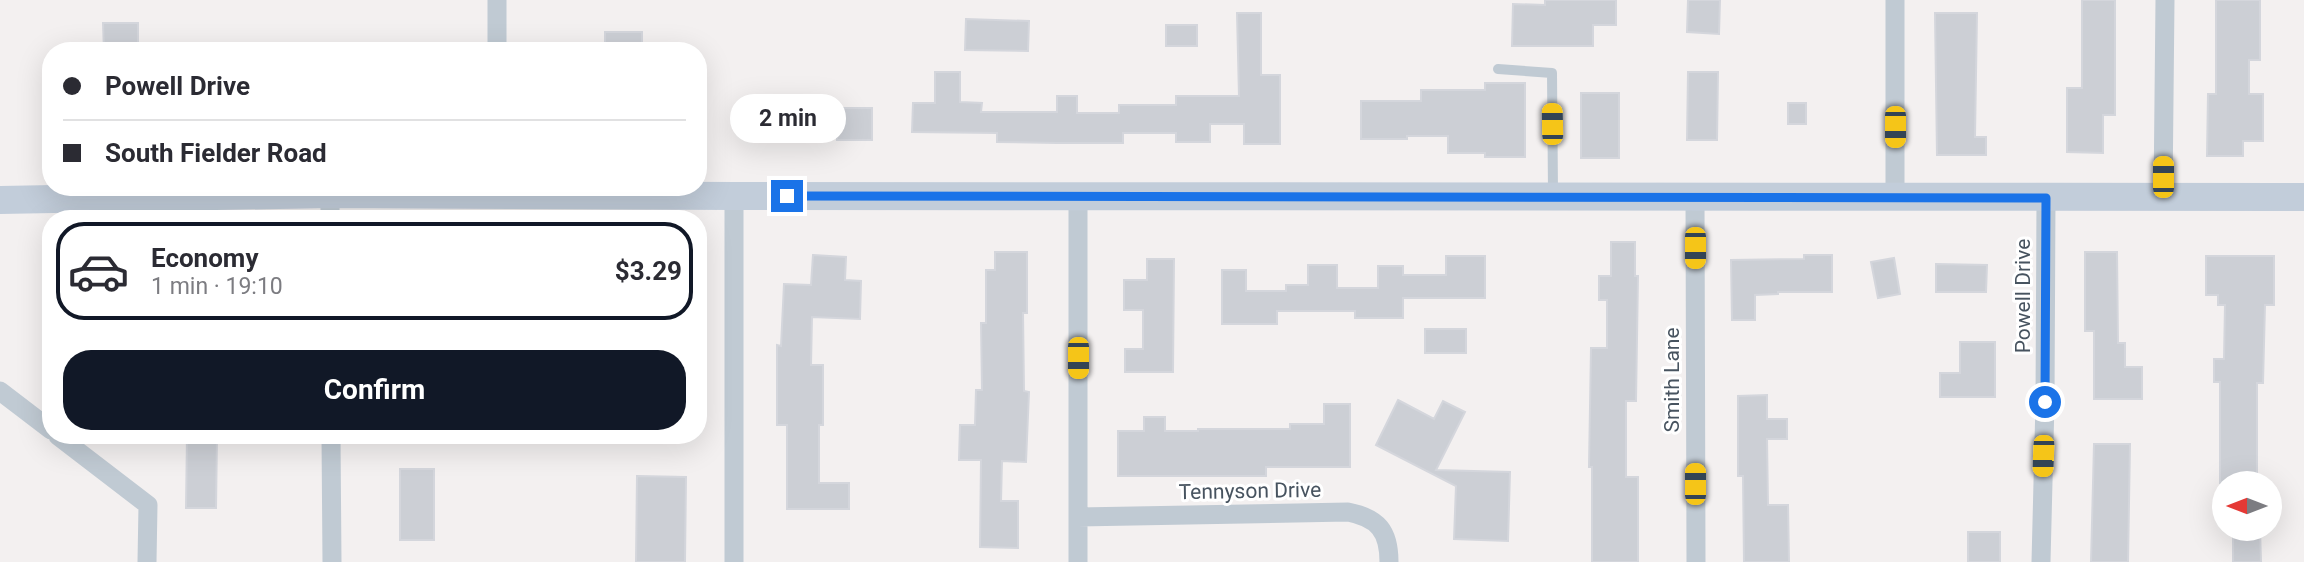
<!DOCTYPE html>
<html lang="en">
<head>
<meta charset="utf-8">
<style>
	:root { --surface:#fff; --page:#f2f2f3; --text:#2b2b33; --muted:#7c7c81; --line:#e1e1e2; --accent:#111827 }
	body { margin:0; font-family:Roboto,sans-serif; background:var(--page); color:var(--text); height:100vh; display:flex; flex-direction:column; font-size:26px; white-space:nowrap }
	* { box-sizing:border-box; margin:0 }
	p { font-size:23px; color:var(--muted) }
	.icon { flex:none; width:38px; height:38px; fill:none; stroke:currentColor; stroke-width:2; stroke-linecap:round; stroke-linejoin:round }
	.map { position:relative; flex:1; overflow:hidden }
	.sheet { position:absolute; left:42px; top:210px; width:665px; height:234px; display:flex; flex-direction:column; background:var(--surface); border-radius:28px; box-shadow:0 7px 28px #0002 }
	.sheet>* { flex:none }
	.hud { position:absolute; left:42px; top:42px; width:665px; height:154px; border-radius:28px; box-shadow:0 7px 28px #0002; display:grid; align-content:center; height:154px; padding:0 21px; background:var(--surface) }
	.needle { width:46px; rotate:270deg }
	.tools { position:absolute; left:2212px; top:471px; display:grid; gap:14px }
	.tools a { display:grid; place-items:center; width:70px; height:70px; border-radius:50%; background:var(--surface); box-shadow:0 7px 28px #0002; font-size:35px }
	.end { position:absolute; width:32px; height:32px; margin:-16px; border:9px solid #1a73e8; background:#fff; box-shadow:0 0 0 4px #fff }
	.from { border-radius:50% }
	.bubble { position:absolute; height:49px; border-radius:24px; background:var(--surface); box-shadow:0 7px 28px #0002; font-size:23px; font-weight:700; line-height:49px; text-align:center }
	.car { position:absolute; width:21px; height:42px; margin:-21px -10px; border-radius:9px; box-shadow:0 0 5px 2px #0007; background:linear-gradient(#f5c518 24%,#345 0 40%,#f5c518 0 76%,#345 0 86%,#f5c518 0) }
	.hud b { display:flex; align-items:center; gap:24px; height:66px; font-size:26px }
	.hud b+b { border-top:2px solid var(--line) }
	.hud i { width:18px; height:18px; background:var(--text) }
	ul { padding:12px 0 0; list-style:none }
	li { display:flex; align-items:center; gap:21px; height:98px; margin:0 14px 10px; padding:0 7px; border:4px solid transparent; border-radius:28px }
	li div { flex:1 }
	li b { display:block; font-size:26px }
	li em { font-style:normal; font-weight:700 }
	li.current { border-color:var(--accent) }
	li>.icon { width:63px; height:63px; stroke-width:1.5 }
	.primary-button { display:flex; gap:14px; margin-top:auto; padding:14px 21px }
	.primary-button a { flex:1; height:80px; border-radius:28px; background:var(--accent); color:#fff; font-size:28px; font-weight:700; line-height:80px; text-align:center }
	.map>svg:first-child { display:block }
	.building { fill:#cccfd5; stroke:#d4d6dc; stroke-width:2 }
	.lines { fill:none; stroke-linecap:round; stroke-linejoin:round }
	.lane { stroke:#c0cad3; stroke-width:10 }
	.street { stroke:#c0cad3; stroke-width:19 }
	.secondary { stroke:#c2cdda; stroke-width:28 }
	.route { stroke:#1a73e8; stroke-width:9 }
	.labels { text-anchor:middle; stroke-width:6; stroke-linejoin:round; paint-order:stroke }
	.street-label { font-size:21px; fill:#47535f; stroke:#fff }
</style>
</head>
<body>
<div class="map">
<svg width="2304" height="562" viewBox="0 0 2304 562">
	<rect width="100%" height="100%" fill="#f3f0f0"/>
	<!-- building -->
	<path class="building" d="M 1545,0 L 1616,0 L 1616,25 L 1593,25 L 1593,46 L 1512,46 L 1513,4 L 1545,5 Z
		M 1688,0 L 1720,0 L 1719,34 L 1687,32 Z
		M 2082,0 L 2115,0 L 2115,115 L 2103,115 L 2103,153 L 2067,152 L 2067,88 L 2082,88 Z
		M 2216,0 L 2260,0 L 2260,60 L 2249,60 L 2249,94 L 2263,94 L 2263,141 L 2243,141 L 2243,156 L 2207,156 L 2208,94 L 2216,94 Z
		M 1237,13 L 1261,13 L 1261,75 L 1280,75 L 1280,144 L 1244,144 L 1244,124 L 1210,124 L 1210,142 L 1176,142 L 1176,133 L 1123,133 L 1123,143 L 1057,143 L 997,142 L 997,133 L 912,132 L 913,103 L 935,103 L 935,72 L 960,72 L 960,102 L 982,103 L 981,112 L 1057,112 L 1057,96 L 1077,96 L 1077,113 L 1119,113 L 1119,105 L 1176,105 L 1176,96 L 1239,96 Z
		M 1935,13 L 1977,13 L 1975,137 L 1986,137 L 1986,155 L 1937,155 Z
		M 966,19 L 1029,21 L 1028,51 L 965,50 Z
		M 103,23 L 138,23 L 138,51 L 104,51 Z
		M 1166,25 L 1197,25 L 1197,46 L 1166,46 Z
		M 605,32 L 642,32 L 642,51 L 605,51 Z
		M 1688,72 L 1718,72 L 1717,140 L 1687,140 Z
		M 1485,83 L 1525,83 L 1525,157 L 1485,157 L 1485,153 L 1448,153 L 1448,136 L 1407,136 L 1407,139 L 1361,139 L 1361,101 L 1421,101 L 1421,90 L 1485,90 Z
		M 1581,93 L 1619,93 L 1619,158 L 1581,158 Z
		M 1788,103 L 1806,103 L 1806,124 L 1788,124 Z
		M 837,108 L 872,108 L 872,140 L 837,140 Z
		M 1611,242 L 1635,242 L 1635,276 L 1638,276 L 1636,401 L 1626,401 L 1626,477 L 1638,477 L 1638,562 L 1592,562 L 1592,467 L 1589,467 L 1591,348 L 1607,348 L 1607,300 L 1599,300 L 1599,276 L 1611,276 Z
		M 995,252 L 1027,252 L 1027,313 L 1023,313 L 1024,391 L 1029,392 L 1026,462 L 1002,461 L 1001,501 L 1018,501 L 1018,548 L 980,547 L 981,460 L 959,460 L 960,425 L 975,425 L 976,390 L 982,390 L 981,323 L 986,323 L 986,270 L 995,270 Z
		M 2085,252 L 2117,252 L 2118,343 L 2125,343 L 2125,367 L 2142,367 L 2142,399 L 2094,399 L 2094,331 L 2085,331 Z
		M 813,255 L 846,257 L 845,280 L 861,281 L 860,319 L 812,317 L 811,365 L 823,365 L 823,425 L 819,425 L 819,483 L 849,483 L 849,509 L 787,509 L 787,425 L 777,425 L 777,345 L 781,346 L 784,284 L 811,285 Z
		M 1804,255 L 1832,255 L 1832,292 L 1778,292 L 1778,294 L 1755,295 L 1755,320 L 1732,320 L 1731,260 L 1804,259 Z
		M 1446,256 L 1485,256 L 1485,298 L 1403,298 L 1403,318 L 1355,318 L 1355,311 L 1277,311 L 1277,324 L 1222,324 L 1222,270 L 1246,270 L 1246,291 L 1286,291 L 1286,285 L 1308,285 L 1308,265 L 1337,265 L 1337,288 L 1378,288 L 1378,266 L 1403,266 L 1403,275 L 1446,275 Z
		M 2206,256 L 2274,256 L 2274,305 L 2265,305 L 2263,383 L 2257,383 L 2257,483 L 2220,483 L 2220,382 L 2214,382 L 2214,359 L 2224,359 L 2225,305 L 2218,305 L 2218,295 L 2206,295 Z
		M 1894,258 L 1900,294 L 1878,298 L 1871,262 Z
		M 1147,259 L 1174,259 L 1173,372 L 1125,372 L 1125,349 L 1143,349 L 1143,310 L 1124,310 L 1124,280 L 1147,280 Z
		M 1936,264 L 1987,265 L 1986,292 L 1936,292 Z
		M 1425,329 L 1466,329 L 1466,353 L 1425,353 Z
		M 1960,342 L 1995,342 L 1995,397 L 1940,397 L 1940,373 L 1960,373 Z
		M 1767,395 L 1767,419 L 1787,419 L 1787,439 L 1767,439 L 1768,505 L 1788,505 L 1789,562 L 1744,562 L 1743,476 L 1738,476 L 1738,396 Z
		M 1398,400 L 1434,419 L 1443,401 L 1465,412 L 1436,470 L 1510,472 L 1508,541 L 1454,539 L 1456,486 L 1376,445 Z
		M 1324,404 L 1350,404 L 1350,467 L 1266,467 L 1266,476 L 1118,476 L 1118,431 L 1144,431 L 1144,417 L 1165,417 L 1165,431 L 1198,431 L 1198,429 L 1290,429 L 1290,424 L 1324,424 Z
		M 187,436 L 217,436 L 216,508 L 186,508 Z
		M 2094,444 L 2130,444 L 2128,562 L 2091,562 Z
		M 400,469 L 434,469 L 434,540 L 400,540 Z
		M 637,476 L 686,477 L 685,562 L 636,562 Z
		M 2233,528 L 2260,528 L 2261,562 L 2233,562 Z
		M 1968,532 L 2000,532 L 2000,562 L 1968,562 Z"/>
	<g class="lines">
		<!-- lane -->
		<path class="lane" d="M 1498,69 L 1552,73 L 1553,193"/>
		<!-- street -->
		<path class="street" d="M 1895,0 L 1895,198
			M 497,51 L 497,0
			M 330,194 L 330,219
			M 1078,196 L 1078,562
			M 1695,197 L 1696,562
			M 2163,197 L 2165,0
			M 0,391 L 51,430
			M 58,436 L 148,505 L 147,562
			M 331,436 L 332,562
			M 1078,517 L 1348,512 C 1378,518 1389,531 1389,562
			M 734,562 L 734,196
			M 2041,562 L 2045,402 L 2046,198"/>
		<!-- secondary -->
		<path class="secondary" d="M 0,200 L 330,194 L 734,196 L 2304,197"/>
	</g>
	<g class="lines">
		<!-- route -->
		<path class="route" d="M 787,196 L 2046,198 L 2045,402"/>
	</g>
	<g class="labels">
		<!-- street labels -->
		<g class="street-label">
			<text transform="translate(2023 296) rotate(-90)" y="7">Powell Drive</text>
			<text transform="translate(1672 380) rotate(-90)" y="7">Smith Lane</text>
			<text transform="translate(1250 491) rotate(-1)" y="7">Tennyson Drive</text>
		</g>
	</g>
</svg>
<div class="tools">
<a><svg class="needle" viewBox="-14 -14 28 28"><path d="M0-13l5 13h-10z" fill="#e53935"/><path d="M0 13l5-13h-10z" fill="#7c7c81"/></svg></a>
</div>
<i class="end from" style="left:2045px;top:402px"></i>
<i class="end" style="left:787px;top:196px"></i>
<div class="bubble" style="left:730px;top:94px;width:116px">2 min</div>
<i class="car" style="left:1552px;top:124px;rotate:359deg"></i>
<i class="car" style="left:1895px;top:127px;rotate:180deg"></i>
<i class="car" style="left:2163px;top:177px;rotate:0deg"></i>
<i class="car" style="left:1695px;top:248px;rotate:180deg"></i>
<i class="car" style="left:1078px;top:358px;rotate:180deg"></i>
<i class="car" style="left:2043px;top:456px;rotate:182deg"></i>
<i class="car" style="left:1695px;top:484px;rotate:0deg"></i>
<div class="hud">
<b><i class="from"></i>Powell Drive</b>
<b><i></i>South Fielder Road</b>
</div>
<section class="sheet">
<ul>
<li class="current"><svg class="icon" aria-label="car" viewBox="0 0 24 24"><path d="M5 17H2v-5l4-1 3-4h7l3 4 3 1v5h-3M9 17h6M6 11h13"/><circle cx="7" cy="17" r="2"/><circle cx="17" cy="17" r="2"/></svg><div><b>Economy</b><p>1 min · 19:10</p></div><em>$3.29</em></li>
</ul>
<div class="primary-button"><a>Confirm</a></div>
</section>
</div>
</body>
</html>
